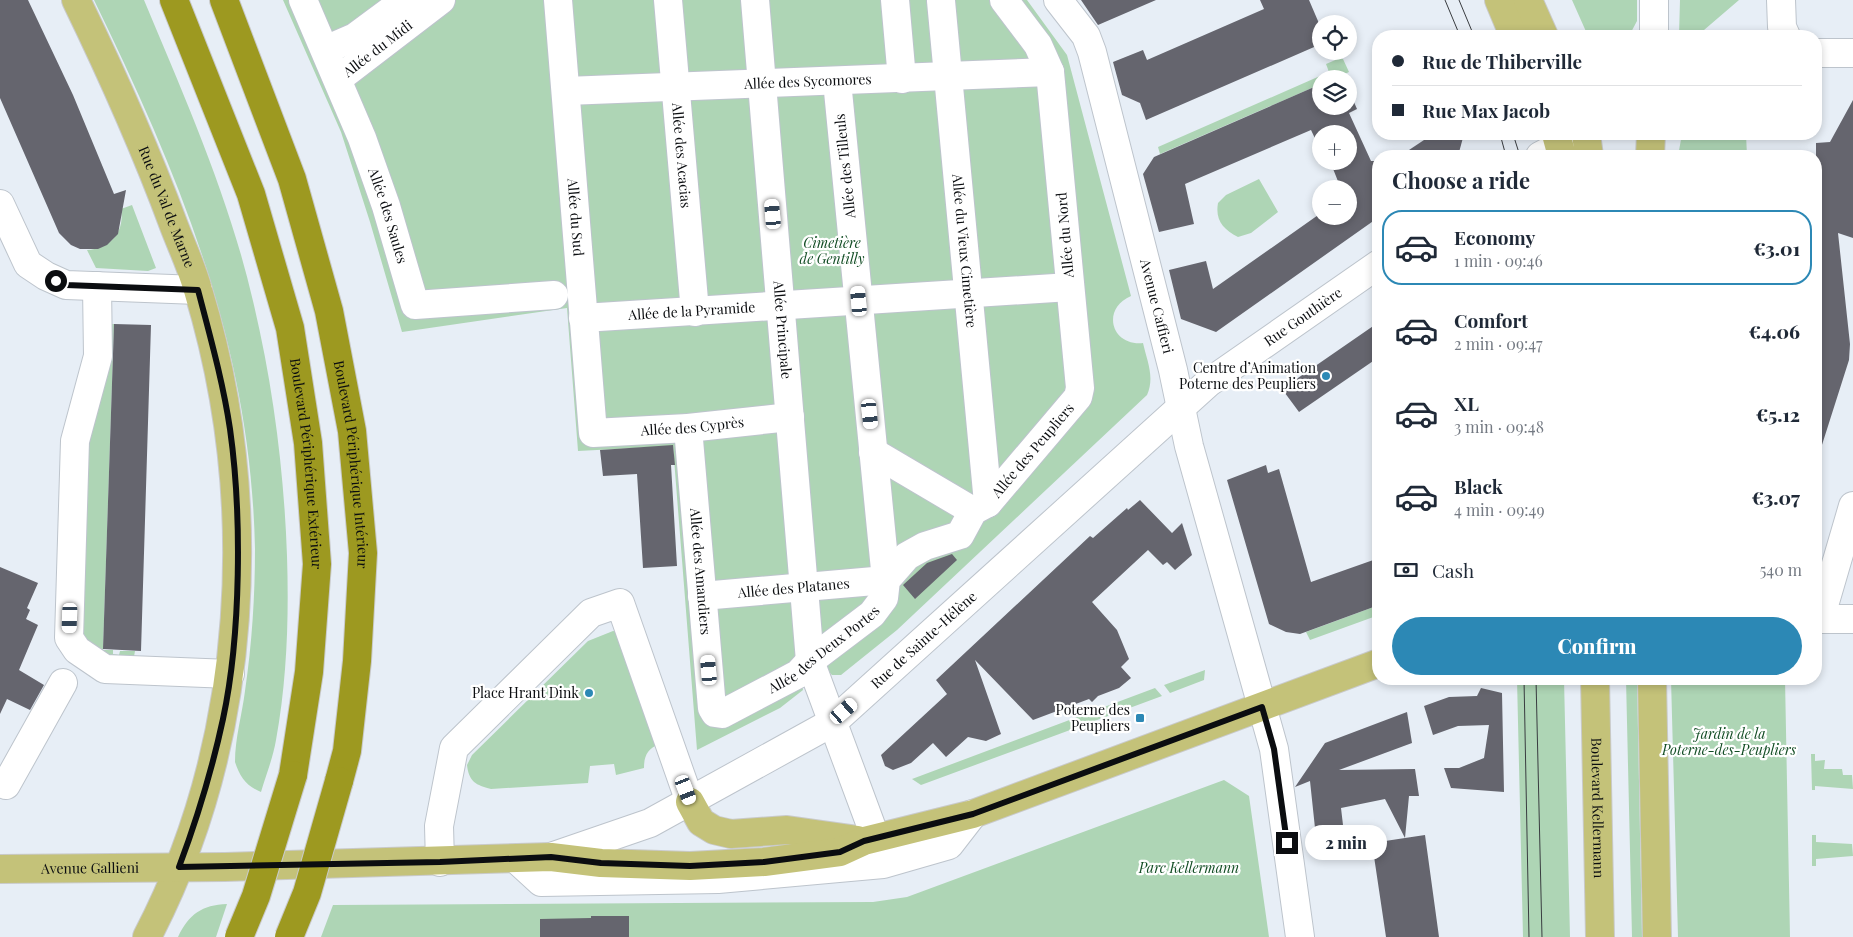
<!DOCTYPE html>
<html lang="en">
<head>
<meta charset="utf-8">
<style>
	:root { --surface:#fff; --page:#f2f2f3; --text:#1f2937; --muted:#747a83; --line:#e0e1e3; --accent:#2c88b5 }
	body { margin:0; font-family:"Playfair Display",serif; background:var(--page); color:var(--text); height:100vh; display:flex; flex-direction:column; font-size:19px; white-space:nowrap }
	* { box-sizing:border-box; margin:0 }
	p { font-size:16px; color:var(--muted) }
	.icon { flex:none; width:28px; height:28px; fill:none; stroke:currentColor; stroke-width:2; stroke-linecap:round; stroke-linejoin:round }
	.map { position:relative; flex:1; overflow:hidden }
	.side { position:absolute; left:1372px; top:150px; width:450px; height:535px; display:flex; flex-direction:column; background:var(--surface); border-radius:20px; box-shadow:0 2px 8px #0003 }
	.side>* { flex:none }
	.guide { position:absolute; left:1372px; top:30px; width:450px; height:110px; border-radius:20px; box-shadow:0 2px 8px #0003; display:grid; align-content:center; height:110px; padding:0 20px; background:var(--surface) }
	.buttons { position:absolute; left:1312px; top:15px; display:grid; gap:10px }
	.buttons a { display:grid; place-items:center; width:45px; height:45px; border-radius:50%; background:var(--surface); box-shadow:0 2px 8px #0003; font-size:25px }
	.end { position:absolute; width:22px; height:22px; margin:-11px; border:6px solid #0b0d10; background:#fff; box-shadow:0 0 0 2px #fff }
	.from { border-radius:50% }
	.bubble { position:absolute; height:35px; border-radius:18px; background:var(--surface); box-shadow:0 2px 8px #0003; font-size:16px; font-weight:800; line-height:35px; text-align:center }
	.car { position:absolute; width:15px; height:30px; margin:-15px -8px; border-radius:6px; box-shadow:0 0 4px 1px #0007; background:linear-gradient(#fff 24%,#345 0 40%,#fff 0 76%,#345 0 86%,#fff 0) }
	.guide b { display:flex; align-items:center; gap:18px; height:48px; font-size:19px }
	.guide b+b { border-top:1px solid var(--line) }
	.guide i { width:12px; height:12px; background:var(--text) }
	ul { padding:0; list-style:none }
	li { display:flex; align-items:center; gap:15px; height:75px; margin:0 10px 8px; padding:0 10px; border:2px solid transparent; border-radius:20px }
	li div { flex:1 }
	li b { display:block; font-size:19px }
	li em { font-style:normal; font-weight:800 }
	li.current { border-color:var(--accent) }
	li>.icon { width:45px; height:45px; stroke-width:1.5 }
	h2 { padding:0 20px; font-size:22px; line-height:60px }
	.pay { display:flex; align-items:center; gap:12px; height:55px; padding:0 20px; font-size:19px }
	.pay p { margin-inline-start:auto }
	.button { display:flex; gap:10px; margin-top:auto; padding:10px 20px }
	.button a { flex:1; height:58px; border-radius:30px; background:var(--accent); color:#fff; font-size:20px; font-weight:800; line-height:58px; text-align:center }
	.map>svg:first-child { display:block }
	.green { fill:#aed5b5 }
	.building { fill:#65656e }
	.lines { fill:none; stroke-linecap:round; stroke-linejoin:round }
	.minor-casing { stroke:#bdc4cc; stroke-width:30 }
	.major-casing { stroke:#c9caca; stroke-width:30 }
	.highway-casing { stroke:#c9caca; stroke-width:30 }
	.minor { stroke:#fff; stroke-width:28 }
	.major { stroke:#c4c279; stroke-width:28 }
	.highway { stroke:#9d9920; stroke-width:28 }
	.tram { stroke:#393c40; stroke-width:1 }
	.highway-bridge-casing { stroke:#c9caca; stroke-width:30; stroke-linecap:butt }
	.highway-bridge { stroke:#9d9920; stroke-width:28 }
	.route { stroke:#0b0d10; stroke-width:6 }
	.poi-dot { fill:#2c88b5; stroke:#fff; stroke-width:2 }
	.labels { text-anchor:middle; stroke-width:4.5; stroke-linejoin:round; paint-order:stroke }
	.street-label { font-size:14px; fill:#0b0d10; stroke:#fff }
	.park-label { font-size:14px; font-style:italic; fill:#124d24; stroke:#fff }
	.poi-label { font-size:14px; fill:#0b0d10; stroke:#fff; text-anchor:end }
</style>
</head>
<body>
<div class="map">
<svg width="1853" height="937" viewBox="0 0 1853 937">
	<rect width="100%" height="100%" fill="#e7eef6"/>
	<!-- green -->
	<path class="green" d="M 94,0 L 144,0 C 185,98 229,197 253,301 C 273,385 284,470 287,556 C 289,617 287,680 276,740 C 273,758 266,775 261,792 C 246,786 240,777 235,762 C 235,738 242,715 245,691 C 252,644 255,596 255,549 C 251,347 181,179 94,0 Z
		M 283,0 L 1027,0 L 1067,55 L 1131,296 C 1101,309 1111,346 1143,343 C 1147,361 1155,377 1147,395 L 897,630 L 841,675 L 832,675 L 822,665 L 802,685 L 803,690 L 780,708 L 697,750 L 673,446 L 578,451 L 567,308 L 402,332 L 370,222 L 341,132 Z
		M 1572,0 L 1637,0 L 1637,21 L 1629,36 L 1588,36 Z
		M 1680,0 L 1739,0 L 1697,36 L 1679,36 Z
		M 1340,58 L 1343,59 L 1349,72 L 1334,79 L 1321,79 L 1321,84 L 1160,154 L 1158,147 L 1329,72 L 1326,64 Z
		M 1682,134 L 1746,134 L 1747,156 L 1678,156 Z
		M 1259,179 L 1278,212 L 1251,233 L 1238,237 C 1223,229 1215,220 1218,203 L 1226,195 Z
		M 132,205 L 156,268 L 148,271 L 96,268 L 87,250 C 110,249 125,232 121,209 Z
		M 105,324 L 114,324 L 103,650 L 113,650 L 113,654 L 119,655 L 120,651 L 135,651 L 133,662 L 120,662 L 82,645 L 83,441 Z
		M 1379,605 L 1379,615 L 1310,640 L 1306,632 Z
		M 613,631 L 620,632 L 659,744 C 648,749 644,755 644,768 L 616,775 L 614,764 L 590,766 L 588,783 L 491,789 C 476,785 469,782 467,765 L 472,755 L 588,641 Z
		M 1205,670 L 1204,680 L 1170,693 L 1164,685 Z
		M 1517,679 L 1564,679 L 1570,937 L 1523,937 Z
		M 1626,679 L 1637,679 L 1642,937 L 1632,937 Z
		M 1671,679 L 1785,679 L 1790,937 L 1678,937 Z
		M 1155,688 L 1162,696 L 921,785 L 912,779 Z
		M 1811,754 L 1815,754 L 1815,761 L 1825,760 L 1824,769 L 1842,769 L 1843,775 L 1852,775 L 1853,789 L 1815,786 L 1815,790 L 1812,790 Z
		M 1224,780 L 1249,796 L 1269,937 L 321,937 L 333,905 L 873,902 L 907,897 Z
		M 1812,835 L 1816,835 L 1816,842 L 1852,844 L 1853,856 L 1816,859 L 1816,866 L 1812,866 Z
		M 227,904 L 216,937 L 178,937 C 189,914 202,905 227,904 Z"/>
	<!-- building -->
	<path class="building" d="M 0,0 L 28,0 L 73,95 L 114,194 L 126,190 L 118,234 L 107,245 L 98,249 L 80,249 L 71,245 L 59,233 L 0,98 Z
		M 1081,0 L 1156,0 L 1098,25 Z
		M 1260,0 L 1309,0 L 1321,28 L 1321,44 L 1146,120 L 1140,103 L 1122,95 L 1113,62 L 1143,50 L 1147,60 L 1264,9 Z
		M 1321,84 L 1321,106 L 1349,106 L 1349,91 L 1357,109 L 1349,113 L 1371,161 L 1379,161 L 1379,217 L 1216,332 L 1181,319 L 1169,270 L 1206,261 L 1213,289 L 1321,213 L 1321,216 L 1349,216 L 1349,189 L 1341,189 L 1330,161 L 1349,161 L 1349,134 L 1321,134 L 1321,151 L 1311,130 L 1185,184 L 1194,224 L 1159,232 L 1143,174 L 1154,157 Z
		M 1853,100 L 1853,238 L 1838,233 L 1850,344 L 1849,360 L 1821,448 L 1816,447 L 1816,143 L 1830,142 Z
		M 1433,134 L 1464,134 L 1458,156 L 1400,156 Z
		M 1379,322 L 1379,357 L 1299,412 L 1282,389 Z
		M 114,324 L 151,325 L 141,651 L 103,649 Z
		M 673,445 L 675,465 L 671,465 L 677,566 L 643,568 L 637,474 L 603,476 L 600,450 Z
		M 1266,465 L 1268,473 L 1279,469 L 1311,582 L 1379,558 L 1379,605 L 1300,634 L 1286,632 L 1269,624 L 1227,480 Z
		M 1140,500 L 1172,533 L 1182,523 L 1192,555 L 1175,570 L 1167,562 L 1163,565 L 1148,550 L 1092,602 L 1117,630 L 1129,659 L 1121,667 L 1131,678 L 1119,688 L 1098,696 L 1092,702 L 1089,699 L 1033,720 L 975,660 L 1001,734 L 986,741 L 968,737 L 946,757 L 933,743 L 911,763 L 893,770 L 885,766 L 881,755 L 947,694 L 936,680 L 1090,536 L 1093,538 L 1127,508 L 1128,510 Z
		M 952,554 L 957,560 L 915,599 L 903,585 L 927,563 Z
		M 0,567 L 38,583 L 27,608 L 30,610 L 26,619 L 38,625 L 19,670 L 44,685 L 30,710 L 7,699 L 0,714 Z
		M 1481,688 L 1502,693 L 1504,792 L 1451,788 L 1444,768 L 1459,768 L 1484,758 L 1489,725 L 1458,726 L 1433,735 L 1424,706 L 1449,697 L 1477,696 Z
		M 1407,712 L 1412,743 L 1339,770 L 1415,769 L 1419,796 L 1409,796 L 1405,838 L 1425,835 L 1439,937 L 1386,937 L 1372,843 L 1405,838 L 1385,799 L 1341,808 L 1343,825 L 1315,828 L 1310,781 L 1295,787 L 1325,743 Z
		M 591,916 L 629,916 L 629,937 L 540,937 L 540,919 L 591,918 Z"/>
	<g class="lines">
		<defs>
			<g id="minor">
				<path id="s1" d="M 303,0 L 362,138 L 386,206 L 415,305 L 554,295"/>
				<path id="s2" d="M 558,0 L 593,433 L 688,428 L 790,417"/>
				<path id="s3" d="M 668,0 L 695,312"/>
				<path id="s4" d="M 755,0 L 810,661 L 876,839"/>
				<path d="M 895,0 L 902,79"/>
				<path id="s5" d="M 1058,0 L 1086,36 L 1092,52 L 1173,370 L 1189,446 L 1274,749 L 1300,937"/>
				<path d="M 1781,0 L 1782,27 L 1786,36"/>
				<path id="s6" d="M 941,1 L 988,503"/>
				<path d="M 1654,36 L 1654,0"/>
				<path d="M 325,50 L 355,37 L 405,0"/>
				<path d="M 1816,53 L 1853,53"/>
				<path id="s7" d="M 338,79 L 441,0"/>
				<path id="s8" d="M 566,91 L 1050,72"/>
				<path d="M 1540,156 L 1582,134"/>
				<path d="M 0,204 L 28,264 L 46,276 L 66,285 L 198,290"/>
				<path d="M 97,286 L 98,356 L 75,441 L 69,638 L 77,650 L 105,669 L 230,674"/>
				<path id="s9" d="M 583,318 L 1070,287"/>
				<path id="s10" d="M 688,428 L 712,708 L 715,713 L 722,714 L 798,674 L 810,661 L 872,614 L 884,598 L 886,580 L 907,556 L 925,546 L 960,535 L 973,511 L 988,503 L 1078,397 L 1080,388 L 1050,72 L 1038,45 L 1004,0"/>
				<path d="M 873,452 L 973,511"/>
				<path id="s11" d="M 702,596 L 886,580 L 837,81"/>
				<path d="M 1816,619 L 1853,619"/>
				<path d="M 1820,619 L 1853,506"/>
				<path d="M 0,782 L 6,785 L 63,683"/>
				<path id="s12" d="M 551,857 L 650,823 L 833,722 L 1208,383 L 1379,264"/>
				<path d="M 516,859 L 541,882 L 718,879 L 883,864 L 949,845 L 973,814"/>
				<path d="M 440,862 L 439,826 L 454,748 L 591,613 L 620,603 L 690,802"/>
			</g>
			<g id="major">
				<path id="s13" d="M 76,0 C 112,74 145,148 174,226 C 182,247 192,268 198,290 C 262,501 249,741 147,937"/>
				<path d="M 1499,0 L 1514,36"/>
				<path d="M 1528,0 L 1544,36"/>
				<path d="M 1556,134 L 1562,156"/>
				<path d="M 1586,134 L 1589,156"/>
				<path d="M 1650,156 L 1651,134"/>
				<path id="s14" d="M 1595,679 L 1600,937"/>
				<path d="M 1652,679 L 1657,937"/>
				<path d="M 690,802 L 701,822 L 714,830 L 731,834 L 787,830 L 858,840"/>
				<path id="s15" d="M 0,869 L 225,867 L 551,857 L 601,863 L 690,866 L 764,862 L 840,852 L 864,841 L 973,814 L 1379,663"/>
			</g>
			<g id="highway">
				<path id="s16" d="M 174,0 L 251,194 L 290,328 L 308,443 L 317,564 L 309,672 L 293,775"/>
				<path id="s17" d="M 224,0 L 292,179 L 329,311 L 352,431 L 363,553 L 357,661 L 347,751 L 339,781"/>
			</g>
		</defs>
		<!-- minor casing -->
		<use href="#minor" class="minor-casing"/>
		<!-- major casing -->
		<use href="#major" class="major-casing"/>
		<!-- highway casing -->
		<use href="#highway" class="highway-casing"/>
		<!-- minor -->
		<use href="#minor" class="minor"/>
		<!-- major -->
		<use href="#major" class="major"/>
		<!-- highway -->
		<use href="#highway" class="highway"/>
		<!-- tram -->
		<path class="tram" d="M 1445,0 L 1460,36
			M 1459,0 L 1474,36
			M 1500,134 L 1506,156
			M 1513,134 L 1520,156
			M 1524,679 L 1529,937
			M 1536,679 L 1542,937"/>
		<defs>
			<path id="highway-bridge" d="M 239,937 L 256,896 L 293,775
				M 289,937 L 307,893 L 339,781"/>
		</defs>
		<!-- highway-bridge casing -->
		<use href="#highway-bridge" class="highway-bridge-casing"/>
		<!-- highway-bridge -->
		<use href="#highway-bridge" class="highway-bridge"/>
	</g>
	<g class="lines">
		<!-- route -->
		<path class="route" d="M 56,281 L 66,285 L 198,290 C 210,336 223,382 230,429 C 242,514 241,635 223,719 C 212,770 197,819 179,867 L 440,862 L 551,857 L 601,863 L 690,866 L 764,862 L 840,852 L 864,841 L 973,814 L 1262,707 L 1274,749 L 1287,843"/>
	</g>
	<!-- markers -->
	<g class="poi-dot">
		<circle cx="1326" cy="376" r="5"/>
		<circle cx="589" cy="693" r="5"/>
		<rect x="1135" y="713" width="10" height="10" rx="2.5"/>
	</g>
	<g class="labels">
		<!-- street labels -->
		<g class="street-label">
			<text dy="5" stroke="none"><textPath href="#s7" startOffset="50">Allée du Midi</textPath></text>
			<text dy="5" stroke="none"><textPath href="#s8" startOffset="242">Allée des Sycomores</textPath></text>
			<text dy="5" stroke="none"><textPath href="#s3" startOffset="156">Allée des Acacias</textPath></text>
			<text transform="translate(845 166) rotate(-96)" y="5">Allée des Tilleuls</text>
			<text dy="5" stroke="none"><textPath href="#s13" startOffset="226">Rue du Val de Marne</textPath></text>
			<text dy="5" stroke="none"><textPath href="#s1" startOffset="232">Allée des Saules</textPath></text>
			<text dy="5" stroke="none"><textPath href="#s2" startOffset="218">Allée du Sud</textPath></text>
			<text transform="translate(1065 235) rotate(-95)" y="5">Allée du Nord</text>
			<text dy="5" stroke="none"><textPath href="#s6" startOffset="251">Allée du Vieux Cimetière</textPath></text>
			<text dy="5" stroke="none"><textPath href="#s5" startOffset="325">Avenue Caffieri</textPath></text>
			<text dy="5" stroke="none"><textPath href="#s9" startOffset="109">Allée de la Pyramide</textPath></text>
			<text dy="5" stroke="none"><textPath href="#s12" startOffset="935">Rue Gouthière</textPath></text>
			<text dy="5" stroke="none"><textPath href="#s4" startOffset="331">Allée Principale</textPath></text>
			<text dy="5" stroke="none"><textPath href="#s2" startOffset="534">Allée des Cyprès</textPath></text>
			<text dy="5" stroke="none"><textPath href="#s10" startOffset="716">Allée des Peupliers</textPath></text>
			<text dy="5" stroke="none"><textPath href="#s16" startOffset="485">Boulevard Périphérique Extérieur</textPath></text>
			<text dy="5" stroke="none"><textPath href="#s17" startOffset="484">Boulevard Périphérique Intérieur</textPath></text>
			<text dy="5" stroke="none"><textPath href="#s10" startOffset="144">Allée des Amandiers</textPath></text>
			<text dy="5" stroke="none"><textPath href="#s11" startOffset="92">Allée des Platanes</textPath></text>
			<text dy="5" stroke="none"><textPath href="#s12" startOffset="436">Rue de Sainte-Hélène</textPath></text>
			<text dy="5" stroke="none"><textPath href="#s10" startOffset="415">Allée des Deux Portes</textPath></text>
			<text dy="5" stroke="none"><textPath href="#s14" startOffset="129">Boulevard Kellermann</textPath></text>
			<text dy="5" stroke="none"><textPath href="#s15" startOffset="90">Avenue Gallieni</textPath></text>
		</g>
		<!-- park labels -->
		<g class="park-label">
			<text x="832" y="248">Cimetière<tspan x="832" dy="16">de Gentilly</tspan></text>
			<text x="1729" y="739">Jardin de la<tspan x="1729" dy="16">Poterne-des-Peupliers</tspan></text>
			<text x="1189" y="873">Parc Kellermann</text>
		</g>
		<!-- poi labels -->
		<g class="poi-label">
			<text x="1316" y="373">Centre d’Animation<tspan x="1316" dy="16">Poterne des Peupliers</tspan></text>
			<text x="579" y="698">Place Hrant Dink</text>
			<text x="1130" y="715">Poterne des<tspan x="1130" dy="16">Peupliers</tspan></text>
		</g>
	</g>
</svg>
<div class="buttons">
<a><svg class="icon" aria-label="locate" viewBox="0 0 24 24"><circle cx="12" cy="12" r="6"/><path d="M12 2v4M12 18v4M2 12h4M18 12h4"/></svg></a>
<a><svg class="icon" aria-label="layers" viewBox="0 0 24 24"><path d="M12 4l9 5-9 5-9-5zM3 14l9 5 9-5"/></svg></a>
<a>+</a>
<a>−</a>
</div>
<i class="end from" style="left:56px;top:281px"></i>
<i class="end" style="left:1287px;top:843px"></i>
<div class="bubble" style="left:1305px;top:825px;width:82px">2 min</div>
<i class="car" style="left:773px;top:214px;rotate:355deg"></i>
<i class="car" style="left:859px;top:301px;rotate:355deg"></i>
<i class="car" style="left:870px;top:414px;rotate:174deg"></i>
<i class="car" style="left:70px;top:618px;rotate:182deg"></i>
<i class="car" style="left:709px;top:670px;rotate:355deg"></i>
<i class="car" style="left:844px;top:711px;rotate:49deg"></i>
<i class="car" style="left:686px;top:790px;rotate:159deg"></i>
<div class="guide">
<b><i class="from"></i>Rue de Thiberville</b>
<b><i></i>Rue Max Jacob</b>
</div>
<section class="side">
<h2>Choose a ride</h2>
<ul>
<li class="current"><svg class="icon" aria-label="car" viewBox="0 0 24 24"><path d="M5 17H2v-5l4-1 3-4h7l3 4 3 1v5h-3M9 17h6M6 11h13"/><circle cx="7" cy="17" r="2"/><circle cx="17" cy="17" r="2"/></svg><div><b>Economy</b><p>1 min · 09:46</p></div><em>€3.01</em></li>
<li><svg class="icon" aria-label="car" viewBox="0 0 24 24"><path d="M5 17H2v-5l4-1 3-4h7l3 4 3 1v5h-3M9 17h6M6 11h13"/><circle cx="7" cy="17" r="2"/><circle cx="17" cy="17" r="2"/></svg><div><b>Comfort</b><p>2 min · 09:47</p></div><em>€4.06</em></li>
<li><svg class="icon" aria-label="car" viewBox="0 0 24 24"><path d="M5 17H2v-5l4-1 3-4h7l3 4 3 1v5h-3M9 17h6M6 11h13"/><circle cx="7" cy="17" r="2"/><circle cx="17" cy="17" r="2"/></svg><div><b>XL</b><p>3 min · 09:48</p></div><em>€5.12</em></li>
<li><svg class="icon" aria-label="car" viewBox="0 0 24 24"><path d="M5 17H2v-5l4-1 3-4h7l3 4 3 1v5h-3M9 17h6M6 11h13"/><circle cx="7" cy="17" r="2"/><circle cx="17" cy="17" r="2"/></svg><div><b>Black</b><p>4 min · 09:49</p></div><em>€3.07</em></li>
</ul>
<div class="pay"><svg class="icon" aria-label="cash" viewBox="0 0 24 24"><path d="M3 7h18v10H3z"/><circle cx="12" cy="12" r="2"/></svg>Cash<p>540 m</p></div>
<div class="button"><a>Confirm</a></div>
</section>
</div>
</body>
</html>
